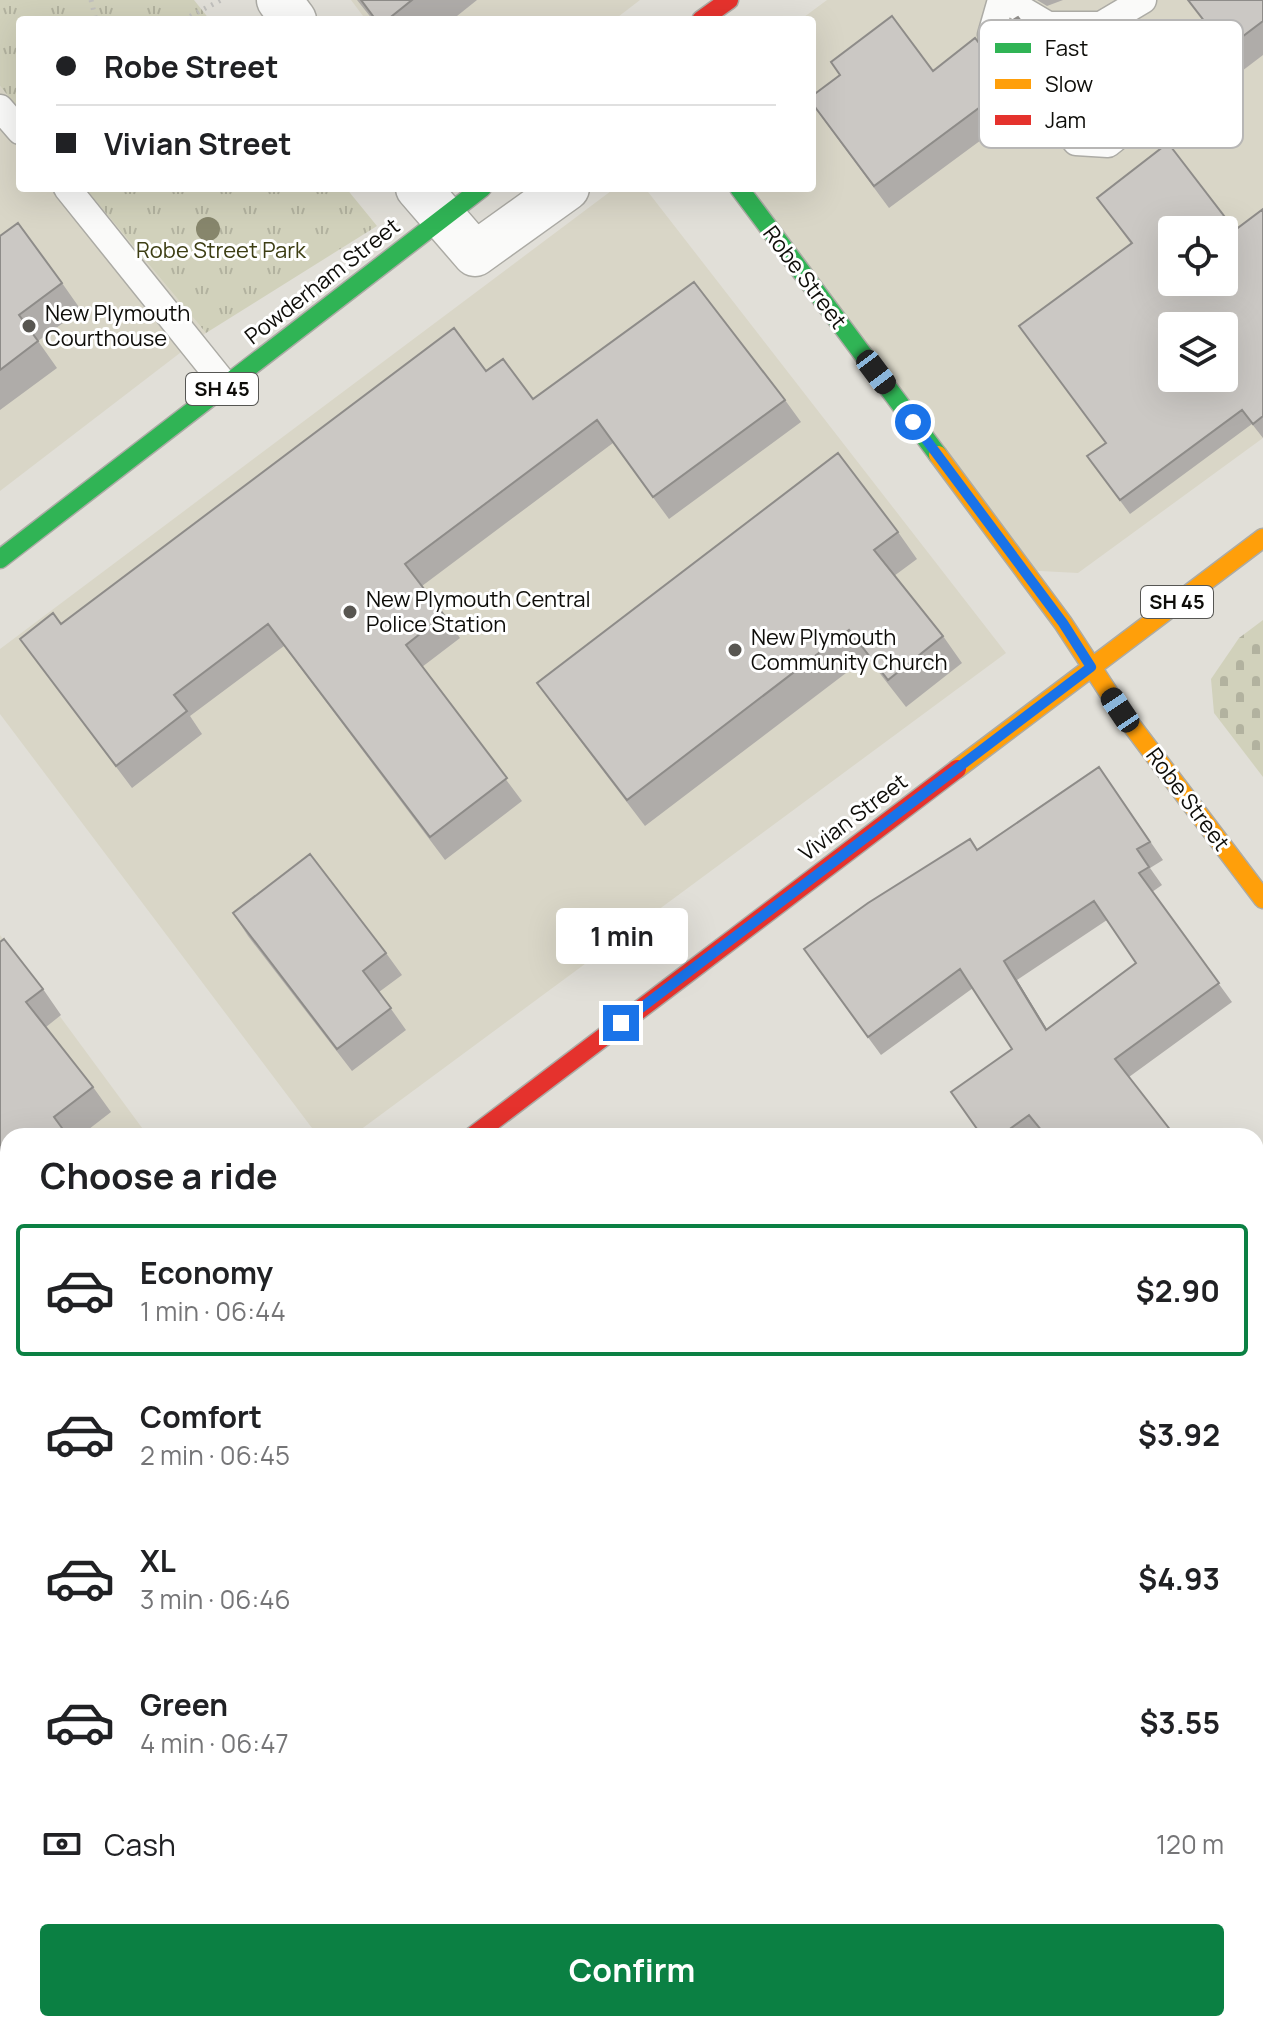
<!DOCTYPE html>
<html lang="en">
<head>
<meta charset="utf-8">
<style>
	:root { --surface:#fff; --page:#f2f2f2; --text:#202124; --muted:#757577; --line:#e0e0e0; --accent:#0b8043 }
	body { margin:0; font-family:Manrope,sans-serif; background:var(--page); color:var(--text); height:100vh; display:flex; flex-direction:column; font-size:30px; white-space:nowrap }
	* { box-sizing:border-box; margin:0 }
	p { font-size:26px; color:var(--muted) }
	.icon { flex:none; width:44px; height:44px; fill:none; stroke:currentColor; stroke-width:2; stroke-linecap:round; stroke-linejoin:round }
	.map { position:relative; flex:1; overflow:hidden }
	.sheet { position:absolute; left:0px; top:1128px; width:1264px; height:904px; display:flex; flex-direction:column; background:var(--surface); border-radius:24px 24px 0 0; box-shadow:0 8px 32px #0002 }
	.sheet>* { flex:none }
	.top-card { position:absolute; left:16px; top:16px; width:800px; height:176px; border-radius:8px; box-shadow:0 8px 32px #0002; display:grid; align-content:center; height:176px; padding:0 40px; background:var(--surface) }
	.buttons { position:absolute; left:1158px; top:216px; display:grid; gap:16px }
	.buttons a { display:grid; place-items:center; width:80px; height:80px; border-radius:8px; background:var(--surface); box-shadow:0 8px 32px #0002; font-size:40px }
	.end { position:absolute; width:36px; height:36px; margin:-18px; border:10px solid #1a73e8; background:#fff; box-shadow:0 0 0 4px #fff }
	.from { border-radius:50% }
	.bubble { position:absolute; height:56px; border-radius:8px; background:var(--surface); box-shadow:0 8px 32px #0002; font-size:26px; font-weight:700; line-height:56px; text-align:center }
	.car { position:absolute; width:24px; height:48px; margin:-24px -12px; border-radius:10px; box-shadow:0 0 6px 2px #0007; background:linear-gradient(#222 24%,#8ab4d8 0 40%,#222 0 76%,#8ab4d8 0 86%,#222 0) }
	.top-card b { display:flex; align-items:center; gap:28px; height:76px; font-size:30px }
	.top-card b+b { border-top:2px solid var(--line) }
	.top-card i { width:20px; height:20px; background:var(--text) }
	ul { padding:0; list-style:none }
	li { display:flex; align-items:center; gap:24px; height:132px; margin:0 16px 12px; padding:0 24px; border:4px solid transparent; border-radius:8px }
	li div { flex:1 }
	li b { display:block; font-size:30px }
	li em { font-style:normal; font-weight:700 }
	li.current { border-color:var(--accent) }
	li>.icon { width:72px; height:72px; stroke-width:1.5 }
	h2 { padding:0 40px; font-size:36px; line-height:96px }
	.pay { display:flex; align-items:center; gap:20px; height:88px; padding:0 40px; font-size:30px }
	.pay p { margin-inline-start:auto }
	.primary-button { display:flex; gap:16px; margin-top:auto; padding:16px 40px }
	.primary-button a { flex:1; height:92px; border-radius:8px; background:var(--accent); color:#fff; font-size:32px; font-weight:700; line-height:92px; text-align:center }
	.map>svg:first-child { display:block }
	.built { fill:#d9d6c7; fill-rule:evenodd }
	.grass { fill:url(#grass-tufts) }
	.cemetery { fill:url(#cemetery-stones) }
	.lines { fill:none; stroke-linecap:round; stroke-linejoin:round }
	.lane-casing { stroke:#acaba5; stroke-width:29 }
	.street-casing { stroke:#acaba5; stroke-width:47 }
	.fast-casing { stroke:#acaba5; stroke-width:21 }
	.slow-casing { stroke:#acaba5; stroke-width:21 }
	.jam-casing { stroke:#acaba5; stroke-width:21 }
	.path { stroke:#c1c0bd; stroke-width:5; stroke-dasharray:2 6; stroke-linecap:butt }
	.lane { stroke:#fafaf9; stroke-width:26 }
	.street { stroke:#fafaf9; stroke-width:44 }
	.fast { stroke:#30b455; stroke-width:18 }
	.slow { stroke:#ff9f0a; stroke-width:18 }
	.jam { stroke:#e5322d; stroke-width:18 }
	.tree { fill:#87866c }
	.wall { fill:#afaca9; fill-rule:evenodd }
	.shaded-wall { fill:#8e8c89 }
	.building { fill:#cbc8c4; stroke:#8e8c89; stroke-width:2; fill-rule:evenodd }
	.route { stroke:#1a73e8; stroke-width:10 }
	.poi-dot { fill:#585651; stroke:#fff; stroke-width:3 }
	.labels { text-anchor:middle; stroke-width:6; stroke-linejoin:round; paint-order:stroke }
	.shield { fill:#fff; stroke:#565653; stroke-width:2 }
	.shield-label { font-size:20px; font-weight:bold; fill:#0e0d09 }
	.park-label { font-size:22px; fill:#3d3e13; stroke:#fff }
	.street-label { font-size:22px; fill:#0e0d09; stroke:#fff }
	.poi-label { font-size:22px; fill:#0e0d09; stroke:#fff; text-anchor:start }
	.key { fill:#fff; stroke:#b7b6b5; stroke-width:2 }
	.key-label { font-size:22px; fill:#0e0d09 }
</style>
</head>
<body>
<div class="map">
<svg width="1263" height="2032" viewBox="0 0 1263 2032">
	<defs>
		<pattern id="grass-tufts" width="24" height="20" patternUnits="userSpaceOnUse" patternTransform="scale(2)"><rect width="24" height="20" fill="#d1d1bb"/><path d="M3 7l-1-3M5 7V3M7 7l1-3M15 17l-1-3M17 17v-4M19 17l1-3" fill="none" stroke="#b2b29f"/></pattern>
		<pattern id="cemetery-stones" width="16" height="16" patternUnits="userSpaceOnUse" patternTransform="scale(2)"><rect width="16" height="16" fill="#d1d1bb"/><path d="M2 7V4a2 2 0 0 1 4 0v3zM10 15v-3a2 2 0 0 1 4 0v3z" fill="#b2b29f"/></pattern>
	</defs>
	<rect width="100%" height="100%" fill="#e1dfd8"/>
	<!-- built -->
	<path class="built" d="M 351,0 L 640,0 L 614,20 L 366,20 Z
		M 827,0 L 1263,0 L 1263,438 L 1078,573 L 1021,570 L 727,188 L 812,188 L 812,20 L 800,20 ZM 1172,230 L 1224,230 L 1224,282 L 1172,282 ZM 1172,326 L 1224,326 L 1224,378 L 1172,378 Z
		M 0,86 L 20,110 L 20,188 L 85,188 L 206,333 L 0,491 Z
		M 615,188 L 645,188 L 1006,653 L 352,1136 L 318,1136 L 0,714 L 0,649 Z
		M 0,935 L 148,1136 L 8,1136 L 8,1394 L 0,1400 Z"/>
	<!-- grass -->
	<path class="grass" d="M 0,0 L 194,0 L 210,20 L 20,20 L 20,110 L 0,86 Z
		M 85,188 L 346,188 L 377,226 L 206,333 Z"/>
	<!-- cemetery -->
	<path class="cemetery" d="M 1263,620 L 1263,777 L 1214,713 L 1211,679 L 1239,638 Z"/>
	<g class="lines">
		<defs>
			<path id="lane" d="M 1001,0 L 991,35 L 1076,142 L 1108,144 L 1128,128 L 1138,53 L 1120,30 L 1101,25
				M 1006,0 L 1048,25 L 1101,25 L 1143,0
				M 0,108 L 20,131
				M 67,188 L 226,386"/>
			<path id="street" d="M 279,0 L 294,20
				M 418,188 L 475,254 L 567,188
				M 1256,1471 L 1263,1466
				M 516,2032 L 526,2024"/>
			<path id="fast" d="M 739,188 L 938,455
				M 0,559 L 482,188
				M 0,1495 L 8,1489"/>
			<path id="slow" d="M 938,455 L 1063,623 L 1120,710 L 1263,899
				M 957,769 L 1263,538"/>
			<path id="jam" d="M 701,20 L 729,0
				M 473,1136 L 957,769"/>
		</defs>
		<!-- lane casing -->
		<use href="#lane" class="lane-casing"/>
		<!-- street casing -->
		<use href="#street" class="street-casing"/>
		<!-- fast casing -->
		<use href="#fast" class="fast-casing"/>
		<!-- slow casing -->
		<use href="#slow" class="slow-casing"/>
		<!-- jam casing -->
		<use href="#jam" class="jam-casing"/>
		<!-- path -->
		<path class="path" d="M 91,0 L 96,20
			M 183,20 L 221,0"/>
		<!-- lane -->
		<use href="#lane" class="lane"/>
		<!-- street -->
		<use href="#street" class="street"/>
		<!-- fast -->
		<use href="#fast" class="fast"/>
		<!-- slow -->
		<use href="#slow" class="slow"/>
		<!-- jam -->
		<use href="#jam" class="jam"/>
	</g>
	<!-- trees -->
	<circle class="tree" cx="208" cy="229" r="12"/>
	<!-- wall -->
	<path class="wall" d="M 357,0 L 477,0 L 452,20 L 373,20 Z
		M 1037,0 L 1063,0 L 1047,6 Z
		M 1188,0 L 1263,0 L 1263,55 L 1242,71 Z
		M 1005,25 L 1068,80 L 1079,96 L 1067,105 Z
		M 933,71 L 1011,84 L 1027,106 L 889,208 L 812,104 Z
		M 1097,198 L 1235,230 L 1263,209 L 1263,438 L 1252,424 L 1130,514 L 1087,456 L 1105,443 L 1131,244 Z
		M 0,236 L 62,283 L 81,310 L 38,341 L 57,368 L 0,410 Z
		M 486,371 L 533,399 L 785,400 L 801,422 L 669,519 L 613,443 L 422,586 L 460,638 L 422,667 L 522,801 L 445,860 L 284,646 L 190,716 L 202,734 L 132,788 L 20,639 L 61,624 Z
		M 898,532 L 917,559 L 894,576 L 943,636 L 962,663 L 906,707 L 867,657 L 645,826 L 556,709 L 537,683 Z
		M 1099,767 L 1163,860 L 1150,868 L 1162,885 L 1152,892 L 1232,1002 L 1129,1077 L 1175,1136 L 1044,1136 L 1042,1134 L 1040,1136 L 982,1136 L 1012,1049 L 973,988 L 881,1055 L 817,968 L 977,850 ZM 1107,920 L 1136,963 L 1047,1029 L 1017,980 Z
		M 233,913 L 386,953 L 402,975 L 379,992 L 406,1030 L 352,1071 L 248,936 Z
		M 0,942 L 43,989 L 61,1015 L 46,1027 L 93,1087 L 111,1112 L 80,1136 L 8,1136 L 8,1189 L 0,1195 Z
		M 1263,1181 L 1263,1377 L 1256,1382 L 1256,1187 Z
		M 0,1288 L 8,1299 L 8,1311 L 0,1317 Z
		M 1263,1568 L 1263,1761 L 1256,1751 L 1256,1616 Z
		M 8,1641 L 8,1870 L 0,1875 L 0,1647 Z
		M 8,2024 L 371,2024 L 360,2032 L 0,2032 Z
		M 730,2024 L 1059,2024 L 1048,2032 L 718,2032 Z"/>
	<!-- shaded-wall -->
	<path class="shaded-wall" d="M 1004,961 L 1017,980 L 1059,1049 L 1046,1030 Z"/>
	<!-- building -->
	<path class="building" d="M 361,0 L 412,0 L 387,20 L 376,20 Z
		M 1188,0 L 1263,0 L 1263,21 L 1226,49 Z
		M 892,16 L 933,71 L 975,38 L 1011,84 L 874,186 L 812,103 L 812,96 L 840,75 L 831,62 Z
		M 1018,17 L 1068,80 L 1056,89 L 1005,25 Z
		M 1168,143 L 1235,230 L 1263,209 L 1263,416 L 1253,424 L 1242,410 L 1120,500 L 1087,456 L 1106,443 L 1019,326 L 1132,243 L 1097,198 ZM 1172,230 L 1224,230 L 1224,282 L 1172,282 ZM 1172,326 L 1224,326 L 1224,378 L 1172,378 Z
		M 18,223 L 62,283 L 19,315 L 38,341 L 0,370 L 0,236 Z
		M 694,282 L 785,400 L 653,497 L 597,420 L 405,564 L 444,615 L 406,645 L 507,778 L 430,837 L 268,624 L 174,695 L 187,711 L 116,766 L 20,639 L 53,613 L 61,624 L 454,328 L 486,371 L 503,359 L 533,399 Z
		M 838,453 L 898,532 L 874,550 L 943,636 L 888,680 L 849,630 L 627,800 L 537,683 Z
		M 1099,767 L 1150,842 L 1137,849 L 1149,867 L 1139,873 L 1219,983 L 1115,1059 L 1175,1136 L 1046,1136 L 1029,1115 L 1000,1136 L 982,1136 L 951,1092 L 1012,1049 L 960,969 L 868,1037 L 804,949 L 868,903 L 970,839 L 977,850 ZM 1094,901 L 1136,963 L 1046,1030 L 1004,961 Z
		M 310,854 L 386,953 L 363,971 L 391,1008 L 337,1049 L 233,913 Z
		M 4,939 L 43,989 L 26,1002 L 93,1087 L 54,1117 L 62,1128 L 52,1136 L 8,1136 L 8,1157 L 4,1152 L 0,1155 L 0,942 Z
		M 1263,1181 L 1263,1302 L 1256,1307 L 1256,1187 Z
		M 1256,1316 L 1263,1325 L 1263,1348 L 1256,1353 Z
		M 1263,1568 L 1263,1740 L 1256,1745 L 1256,1616 L 1257,1616 L 1256,1614 L 1256,1574 Z
		M 8,1641 L 8,1760 L 0,1766 L 0,1647 Z
		M 0,1767 L 8,1778 L 8,1796 L 0,1802 Z
		M 0,1812 L 8,1824 L 8,1840 L 0,1845 Z
		M 8,2005 L 8,2024 L 331,2024 L 320,2032 L 0,2032 L 0,2011 Z
		M 606,2024 L 642,2024 L 648,2032 L 596,2032 Z
		M 730,2024 L 1022,2024 L 1011,2032 L 718,2032 Z"/>
	<g class="lines">
		<!-- route -->
		<path class="route" d="M 621,1023 L 1091,667 L 1063,623 L 913,422"/>
	</g>
	<!-- markers -->
	<g class="poi-dot">
		<circle cx="29" cy="326" r="8"/>
		<circle cx="350" cy="612" r="8"/>
		<circle cx="735" cy="650" r="8"/>
	</g>
	<g class="labels">
		<!-- shield labels -->
		<g class="shield">
			<rect x="186" y="373" width="72" height="32" rx="6"/>
			<rect x="1141" y="586" width="72" height="32" rx="6"/>
		</g>
		<g class="shield-label">
			<text x="222" y="396">SH 45</text>
			<text x="1177" y="609">SH 45</text>
		</g>
		<!-- park labels -->
		<g class="park-label">
			<text x="221" y="258">Robe Street Park</text>
		</g>
		<!-- street labels -->
		<g class="street-label">
			<text transform="translate(805 277) rotate(53)" y="8">Robe Street</text>
			<text transform="translate(322 281) rotate(-38)" y="8">Powderham Street</text>
			<text transform="translate(1188 799) rotate(53)" y="8">Robe Street</text>
			<text transform="translate(853 817) rotate(-37)" y="8">Vivian Street</text>
		</g>
		<!-- poi labels -->
		<g class="poi-label">
			<text x="45" y="321">New Plymouth<tspan x="45" dy="25">Courthouse</tspan></text>
			<text x="366" y="607">New Plymouth Central<tspan x="366" dy="25">Police Station</tspan></text>
			<text x="751" y="645">New Plymouth<tspan x="751" dy="25">Community Church</tspan></text>
		</g>
	</g>
	<!-- legend -->
	<rect x="979" y="20" width="264" height="128" rx="12" class="key"/>
	<rect x="995" y="43" width="36" height="10" fill="#30b455"/>
	<rect x="995" y="79" width="36" height="10" fill="#ff9f0a"/>
	<rect x="995" y="115" width="36" height="10" fill="#e5322d"/>
	<g class="key-label">
		<text x="1045" y="56">Fast</text>
		<text x="1045" y="92">Slow</text>
		<text x="1045" y="128">Jam</text>
	</g>
</svg>
<div class="buttons">
<a><svg class="icon" aria-label="locate" viewBox="0 0 24 24"><circle cx="12" cy="12" r="6"/><path d="M12 2v4M12 18v4M2 12h4M18 12h4"/></svg></a>
<a><svg class="icon" aria-label="layers" viewBox="0 0 24 24"><path d="M12 4l9 5-9 5-9-5zM3 14l9 5 9-5"/></svg></a>
</div>
<i class="end from" style="left:913px;top:422px"></i>
<i class="end" style="left:621px;top:1023px"></i>
<div class="bubble" style="left:556px;top:908px;width:132px">1 min</div>
<i class="car" style="left:876px;top:372px;rotate:143deg"></i>
<i class="car" style="left:1120px;top:710px;rotate:326deg"></i>
<div class="top-card">
<b><i class="from"></i>Robe Street</b>
<b><i></i>Vivian Street</b>
</div>
<section class="sheet">
<h2>Choose a ride</h2>
<ul>
<li class="current"><svg class="icon" aria-label="car" viewBox="0 0 24 24"><path d="M5 17H2v-5l4-1 3-4h7l3 4 3 1v5h-3M9 17h6M6 11h13"/><circle cx="7" cy="17" r="2"/><circle cx="17" cy="17" r="2"/></svg><div><b>Economy</b><p>1 min · 06:44</p></div><em>$2.90</em></li>
<li><svg class="icon" aria-label="car" viewBox="0 0 24 24"><path d="M5 17H2v-5l4-1 3-4h7l3 4 3 1v5h-3M9 17h6M6 11h13"/><circle cx="7" cy="17" r="2"/><circle cx="17" cy="17" r="2"/></svg><div><b>Comfort</b><p>2 min · 06:45</p></div><em>$3.92</em></li>
<li><svg class="icon" aria-label="car" viewBox="0 0 24 24"><path d="M5 17H2v-5l4-1 3-4h7l3 4 3 1v5h-3M9 17h6M6 11h13"/><circle cx="7" cy="17" r="2"/><circle cx="17" cy="17" r="2"/></svg><div><b>XL</b><p>3 min · 06:46</p></div><em>$4.93</em></li>
<li><svg class="icon" aria-label="car" viewBox="0 0 24 24"><path d="M5 17H2v-5l4-1 3-4h7l3 4 3 1v5h-3M9 17h6M6 11h13"/><circle cx="7" cy="17" r="2"/><circle cx="17" cy="17" r="2"/></svg><div><b>Green</b><p>4 min · 06:47</p></div><em>$3.55</em></li>
</ul>
<div class="pay"><svg class="icon" aria-label="cash" viewBox="0 0 24 24"><path d="M3 7h18v10H3z"/><circle cx="12" cy="12" r="2"/></svg>Cash<p>120 m</p></div>
<div class="primary-button"><a>Confirm</a></div>
</section>
</div>
</body>
</html>
